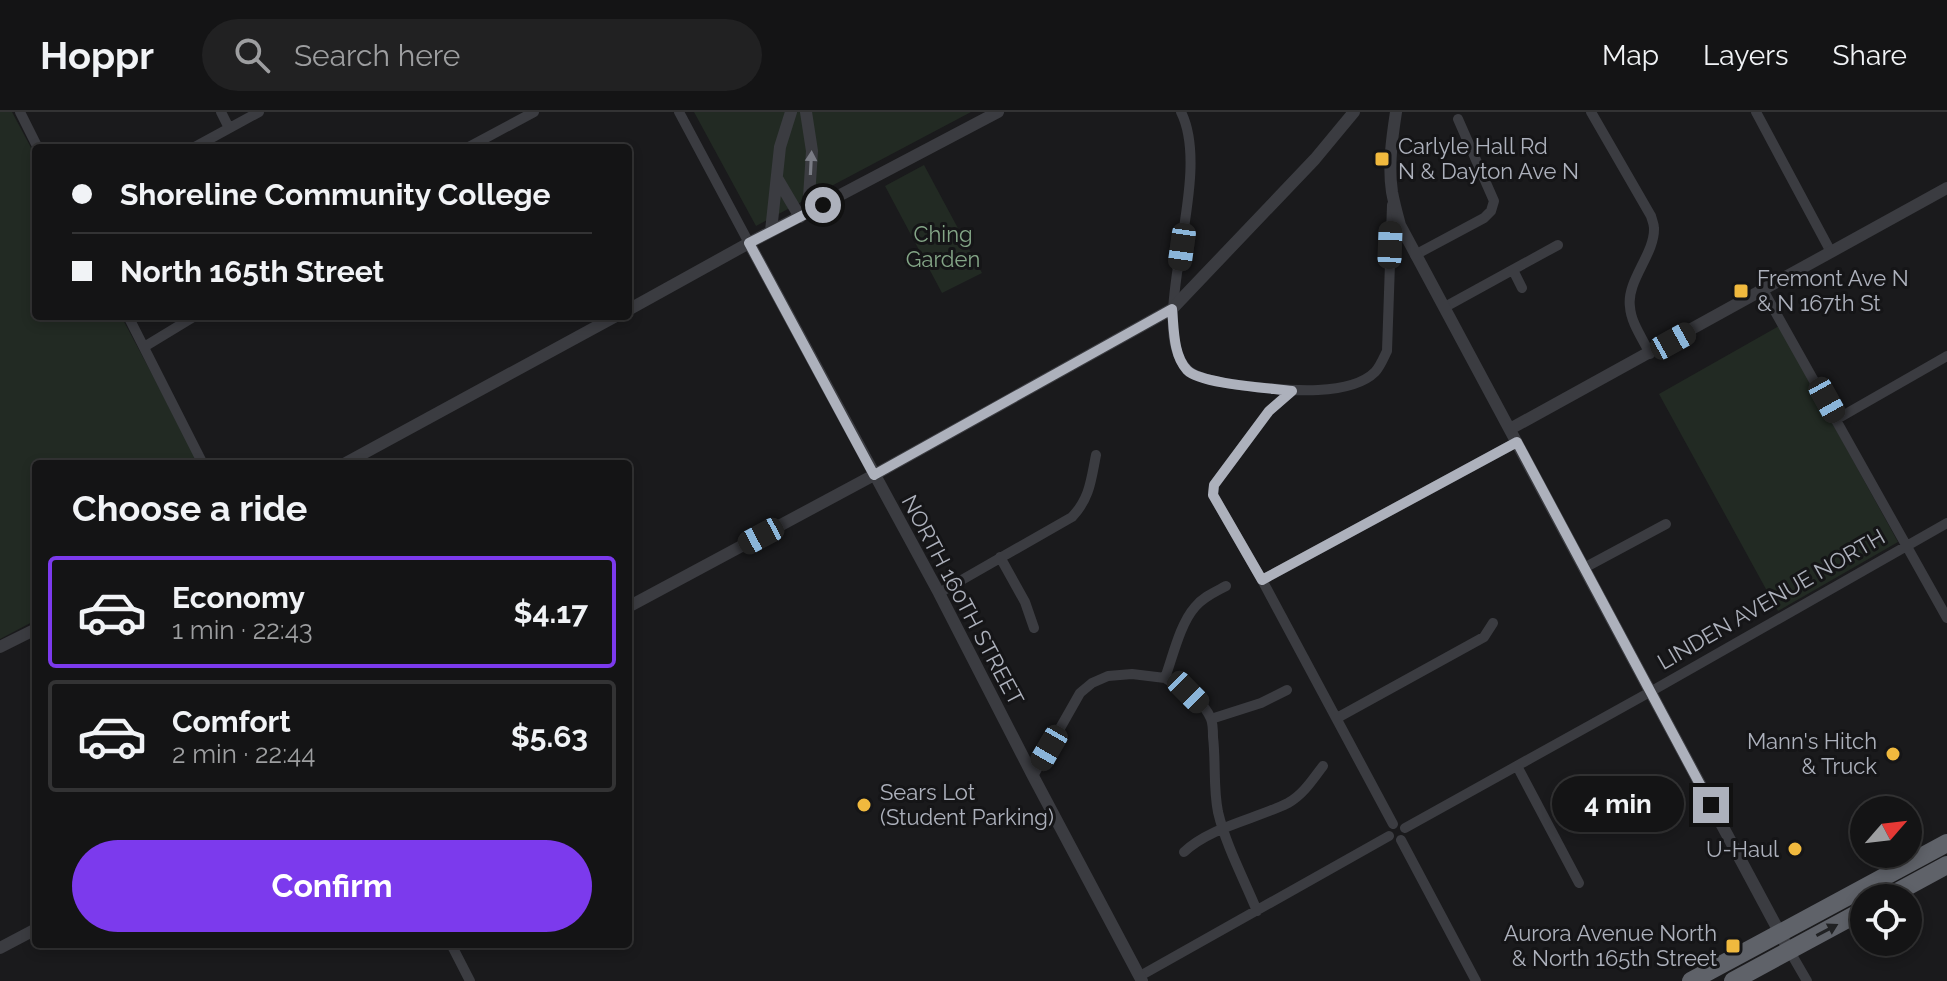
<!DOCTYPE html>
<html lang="en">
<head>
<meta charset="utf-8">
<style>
	:root { --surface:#141415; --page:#212122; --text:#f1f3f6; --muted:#9d9ea0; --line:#333334; --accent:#7c3aed }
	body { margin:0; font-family:Raleway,sans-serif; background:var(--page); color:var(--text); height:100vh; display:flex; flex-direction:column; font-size:30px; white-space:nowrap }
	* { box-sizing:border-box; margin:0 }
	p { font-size:26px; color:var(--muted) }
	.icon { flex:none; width:44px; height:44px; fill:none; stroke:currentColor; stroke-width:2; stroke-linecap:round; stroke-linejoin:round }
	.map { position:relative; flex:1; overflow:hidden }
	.side { position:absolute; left:32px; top:348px; width:600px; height:488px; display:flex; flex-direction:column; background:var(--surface); border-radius:8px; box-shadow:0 4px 12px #0003,0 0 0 2px var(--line) }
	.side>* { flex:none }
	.hud { position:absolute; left:32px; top:32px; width:600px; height:176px; border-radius:8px; box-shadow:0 4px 12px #0003,0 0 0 2px var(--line); display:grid; align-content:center; height:176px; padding:0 40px; background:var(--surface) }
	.needle { width:52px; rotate:62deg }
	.buttons { position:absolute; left:1850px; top:684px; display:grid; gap:16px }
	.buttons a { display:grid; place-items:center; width:72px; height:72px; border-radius:50%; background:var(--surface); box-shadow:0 4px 12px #0003,0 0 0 2px var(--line); font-size:40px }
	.end { position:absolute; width:36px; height:36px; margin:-18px; border:10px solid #adb1bc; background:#111; box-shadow:0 0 0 4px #111 }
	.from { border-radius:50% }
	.bubble { position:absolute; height:56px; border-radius:28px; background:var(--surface); box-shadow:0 4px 12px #0003,0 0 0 2px var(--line); font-size:26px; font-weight:700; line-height:56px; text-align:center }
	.car { position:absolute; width:24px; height:48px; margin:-24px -12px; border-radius:10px; box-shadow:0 0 6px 2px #0007; background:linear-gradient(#222 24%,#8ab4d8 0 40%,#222 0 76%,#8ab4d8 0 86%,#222 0) }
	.hud b { display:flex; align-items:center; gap:28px; height:76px; font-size:30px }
	.hud b+b { border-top:2px solid var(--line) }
	.hud i { width:20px; height:20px; background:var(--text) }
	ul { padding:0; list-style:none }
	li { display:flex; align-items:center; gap:24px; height:112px; margin:0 16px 12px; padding:0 24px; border:4px solid var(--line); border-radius:8px }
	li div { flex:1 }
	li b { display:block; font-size:30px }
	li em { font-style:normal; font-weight:700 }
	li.current { border-color:var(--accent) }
	li>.icon { width:72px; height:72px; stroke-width:1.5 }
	h2 { padding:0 40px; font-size:36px; line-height:96px }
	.primary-button { display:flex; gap:16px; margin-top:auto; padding:16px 40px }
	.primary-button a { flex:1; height:92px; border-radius:48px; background:var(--accent); color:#fff; font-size:32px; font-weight:700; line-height:92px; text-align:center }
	header { display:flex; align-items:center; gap:48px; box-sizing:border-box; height:112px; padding:0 40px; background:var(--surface); border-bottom:2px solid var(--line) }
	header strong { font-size:38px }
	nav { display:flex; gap:44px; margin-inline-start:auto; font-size:28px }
	.search { width:560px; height:72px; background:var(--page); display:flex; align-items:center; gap:20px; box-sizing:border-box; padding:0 28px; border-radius:44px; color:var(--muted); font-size:30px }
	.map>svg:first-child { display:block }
	.green { fill:#222a23 }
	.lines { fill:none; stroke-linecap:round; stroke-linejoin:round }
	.minor { stroke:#3b3c41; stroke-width:10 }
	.tertiary { stroke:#3b3c41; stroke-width:12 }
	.trunk { stroke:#5f6269; stroke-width:18 }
	.oneway { fill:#7a7c85 }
	.oneway2 { fill:#202123 }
	.route { stroke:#adb1bc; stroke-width:10 }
	.poi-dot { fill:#f0b93e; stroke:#151517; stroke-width:3 }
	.labels { text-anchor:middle; stroke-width:6; stroke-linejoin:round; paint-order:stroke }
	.poi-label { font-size:22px; fill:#adb1bc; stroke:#151517; text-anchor:start }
	.park-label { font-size:22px; fill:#84a687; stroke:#151517 }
	.street-label { font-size:22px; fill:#adb1bc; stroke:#151517 }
</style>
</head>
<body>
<header>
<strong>Hoppr</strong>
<div class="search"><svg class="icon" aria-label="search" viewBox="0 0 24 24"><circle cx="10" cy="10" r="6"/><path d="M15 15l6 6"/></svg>Search here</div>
<nav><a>Map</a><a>Layers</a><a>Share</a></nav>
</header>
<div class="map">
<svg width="1947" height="869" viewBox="0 0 1947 869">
	<rect width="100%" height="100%" fill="#1a1a1c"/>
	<!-- green -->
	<path class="green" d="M 0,0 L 12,0 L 36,45 L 36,204 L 121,204 L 200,352 L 36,352 L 36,508 L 0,527 Z
		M 694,0 L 971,0 L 756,114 Z
		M 924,53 L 982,161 L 942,181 L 885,74 Z
		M 1779,214 L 1898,430 L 1778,499 L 1659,282 Z"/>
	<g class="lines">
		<!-- minor -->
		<path class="minor" d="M 20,0 L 38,36
			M 221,0 L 229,16
			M 679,0 L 749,131
			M 1181,0 C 1215,68 1144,212 1187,257 C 1202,274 1294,279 1318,278 C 1337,277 1361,274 1375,260 C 1380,255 1384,245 1387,239 L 1392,93
			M 1591,0 L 1651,104 C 1652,108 1654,112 1654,116 C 1655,142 1626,169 1630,195 C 1631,211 1643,227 1650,242
			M 1756,0 L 1831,140
			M 193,36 L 259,0
			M 467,36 L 534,0
			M 1415,143 L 1484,106 L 1491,99 L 1494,89 L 1458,7
			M 1513,158 L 1522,176
			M 1763,178 L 1947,506
			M 1445,195 L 1558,133
			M 128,204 L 203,352
			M 144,235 L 195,204
			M 1292,279 L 1269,299 L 1214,373 L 1213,383 L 1262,468 L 1393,712
			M 1837,307 L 1947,244
			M 1000,445 L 1025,490 L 1034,516
			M 1584,456 L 1666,412
			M 1262,468 L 1517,330
			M 1226,474 C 1215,480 1203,485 1195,495 C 1180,512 1173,544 1165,566 C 1181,576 1203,587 1211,607 C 1213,612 1213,620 1213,625 C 1216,650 1213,675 1218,700 C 1226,734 1244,767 1257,799
			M 939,481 L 1072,405 C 1090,386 1091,368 1096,343
			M 1337,606 L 1484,525 L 1493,511
			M 1211,607 L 1261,591 L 1287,578
			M 1517,654 L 1579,771
			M 1033,664 L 1080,581 L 1092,571 L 1108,564 L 1132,562 L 1165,566
			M 1405,716 L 1650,580 L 1947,411
			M 1401,728 L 1476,869
			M 1184,740 C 1210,715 1256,707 1288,691 C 1303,683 1313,667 1323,654
			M 451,832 L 470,869
			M 1789,838 L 1807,869
			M 1140,864 L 1389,724"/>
		<!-- tertiary -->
		<path class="tertiary" d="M 806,0 L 812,39 L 808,101
			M 1396,0 C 1392,26 1388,54 1392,80 C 1394,91 1397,102 1400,113 L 1789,838
			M 777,66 L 800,105
			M 771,119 L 780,35 L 791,0
			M 749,131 L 939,481 L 1033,664 L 1142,869
			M 628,198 L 749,131 L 998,0
			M 1510,317 L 1947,76
			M 344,352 L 616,204
			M 628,495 L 874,363 L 1172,197 L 1315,47 L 1354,0
			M 0,535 L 36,517
			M 0,836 L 36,817"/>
		<!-- trunk -->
		<path class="trunk" d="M 1886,786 L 1947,753
			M 1691,869 L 1947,731
			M 1733,869 L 1864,798"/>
	</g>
	<!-- one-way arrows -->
	<defs><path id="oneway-solid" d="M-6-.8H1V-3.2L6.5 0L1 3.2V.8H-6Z" transform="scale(2)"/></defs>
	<use class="oneway" href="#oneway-solid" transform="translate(811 51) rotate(-87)"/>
	<use class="oneway2" href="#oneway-solid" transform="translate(1827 818) rotate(-28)"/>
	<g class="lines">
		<!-- route -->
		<path class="route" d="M 823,93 L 749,131 L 874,363 L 1172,197 C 1174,216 1173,243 1187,258 C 1200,272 1270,276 1292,279 L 1269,299 L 1214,373 L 1213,383 L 1262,468 L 1517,330 L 1711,693"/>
	</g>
	<!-- markers -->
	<g class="poi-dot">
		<rect x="1374" y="39" width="16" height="16" rx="4"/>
		<rect x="1733" y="171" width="16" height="16" rx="4"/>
		<circle cx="1893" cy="642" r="8"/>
		<circle cx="864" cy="693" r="8"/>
		<circle cx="1795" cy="737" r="8"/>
		<rect x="1725" y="826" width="16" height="16" rx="4"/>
	</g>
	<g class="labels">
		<!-- poi labels -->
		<g class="poi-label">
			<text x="1398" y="42">Carlyle Hall Rd<tspan x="1398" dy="25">N &amp; Dayton Ave N</tspan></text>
			<text x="1757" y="174">Fremont Ave N<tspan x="1757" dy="25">&amp; N 167th St</tspan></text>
			<text x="1877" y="637" text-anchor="end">Mann's Hitch<tspan x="1877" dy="25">&amp; Truck</tspan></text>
			<text x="880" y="688">Sears Lot<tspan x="880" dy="25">(Student Parking)</tspan></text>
			<text x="1779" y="745" text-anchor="end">U-Haul</text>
			<text x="1717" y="829" text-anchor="end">Aurora Avenue North<tspan x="1717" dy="25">&amp; North 165th Street</tspan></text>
		</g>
		<!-- park labels -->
		<g class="park-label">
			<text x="943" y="130">Ching<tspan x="943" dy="25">Garden</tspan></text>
		</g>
		<!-- street labels -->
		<g class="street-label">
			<text transform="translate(1771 487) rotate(-30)" y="8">LINDEN AVENUE NORTH</text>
			<text transform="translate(963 488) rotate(62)" y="8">NORTH 160TH STREET</text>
		</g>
	</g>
</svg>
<div class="buttons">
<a><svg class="needle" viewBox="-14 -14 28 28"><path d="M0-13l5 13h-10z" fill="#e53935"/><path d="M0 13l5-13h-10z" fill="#9d9ea0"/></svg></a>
<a><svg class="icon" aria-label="locate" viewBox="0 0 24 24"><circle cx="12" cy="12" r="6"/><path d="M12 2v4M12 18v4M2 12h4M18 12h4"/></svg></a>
</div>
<i class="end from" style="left:823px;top:93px"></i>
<i class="end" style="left:1711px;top:693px"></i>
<div class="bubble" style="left:1552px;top:664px;width:132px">4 min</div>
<i class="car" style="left:1390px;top:133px;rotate:2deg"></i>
<i class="car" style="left:1182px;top:135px;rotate:188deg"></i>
<i class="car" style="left:1673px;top:229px;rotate:61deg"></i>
<i class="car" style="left:1827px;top:288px;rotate:151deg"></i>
<i class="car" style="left:761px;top:424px;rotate:242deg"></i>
<i class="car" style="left:1188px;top:580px;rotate:135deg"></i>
<i class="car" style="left:1049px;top:636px;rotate:210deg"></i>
<div class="hud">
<b><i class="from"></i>Shoreline Community College</b>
<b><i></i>North 165th Street</b>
</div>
<section class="side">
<h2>Choose a ride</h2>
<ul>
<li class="current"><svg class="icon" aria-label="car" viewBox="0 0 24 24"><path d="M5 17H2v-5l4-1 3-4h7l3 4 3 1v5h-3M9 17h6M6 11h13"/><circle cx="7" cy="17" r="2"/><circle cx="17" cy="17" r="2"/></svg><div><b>Economy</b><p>1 min · 22:43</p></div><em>$4.17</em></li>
<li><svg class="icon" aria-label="car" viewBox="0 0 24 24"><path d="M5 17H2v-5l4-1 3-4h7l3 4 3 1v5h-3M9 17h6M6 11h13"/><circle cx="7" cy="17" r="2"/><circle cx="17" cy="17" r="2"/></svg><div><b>Comfort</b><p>2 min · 22:44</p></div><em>$5.63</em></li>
</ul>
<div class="primary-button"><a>Confirm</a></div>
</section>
</div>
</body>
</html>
